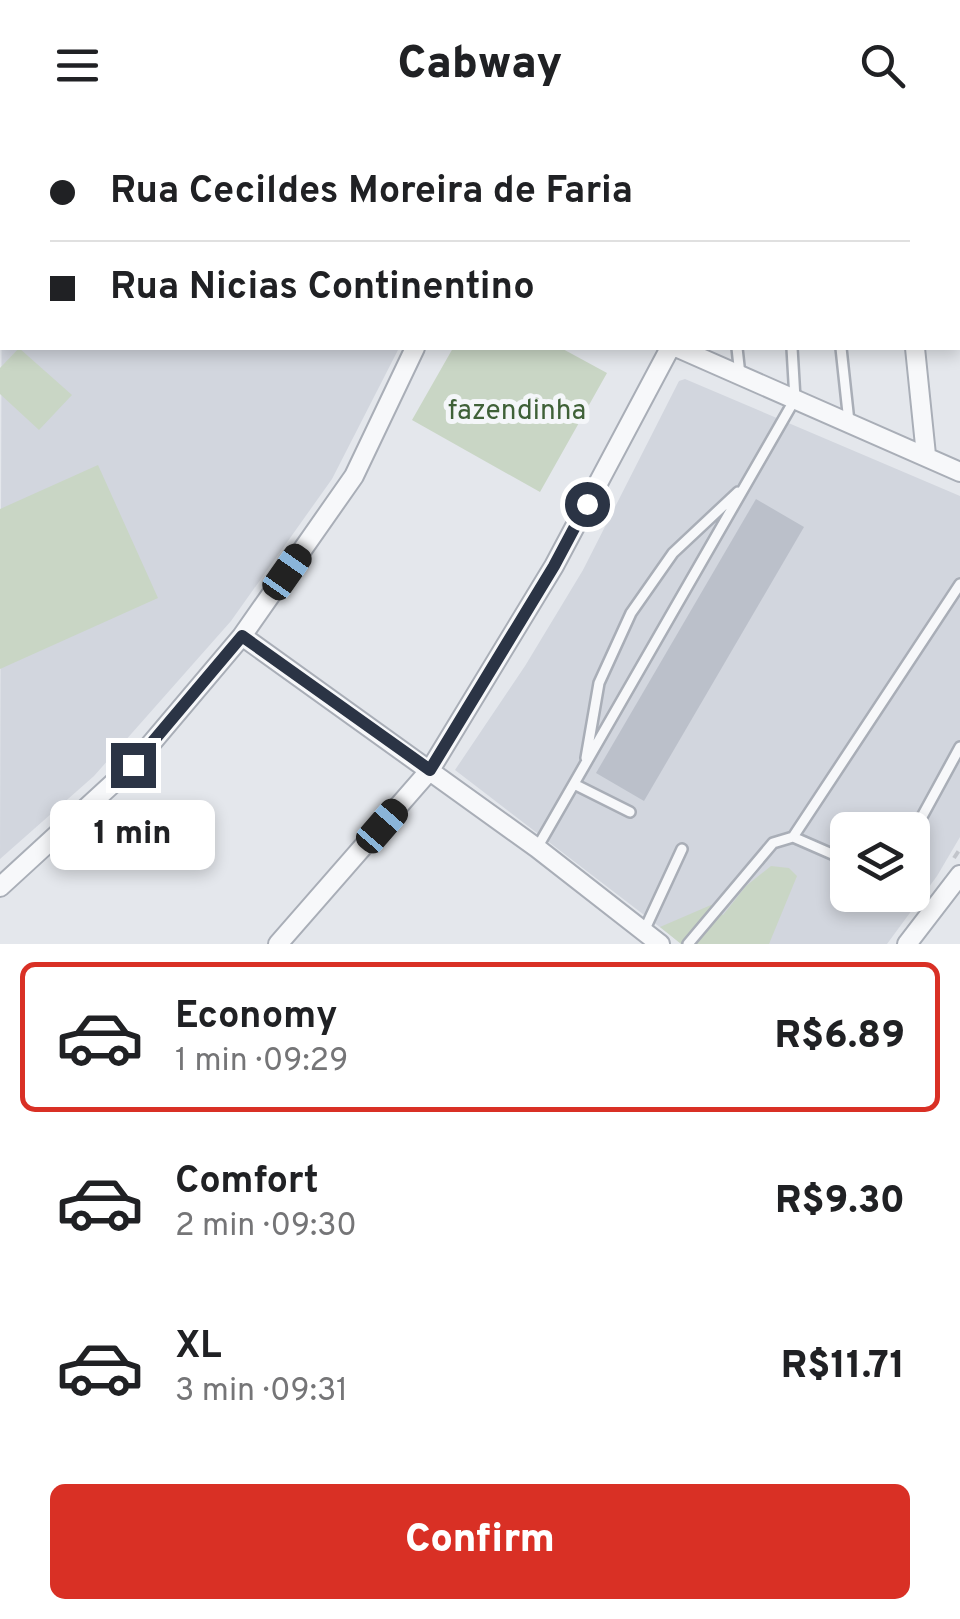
<!DOCTYPE html>
<html lang="en">
<head>
<meta charset="utf-8">
<style>
	:root { --surface:#fff; --page:#f6f6f6; --text:#202124; --muted:#757577; --line:#e0e0e0; --accent:#d93025 }
	body { margin:0; font-family:Overpass,sans-serif; background:var(--page); color:var(--text); height:100vh; display:flex; flex-direction:column; font-size:38px; white-space:nowrap }
	* { box-sizing:border-box; margin:0 }
	p { font-size:32px; color:var(--muted) }
	.icon { flex:none; width:55px; height:55px; fill:none; stroke:currentColor; stroke-width:2; stroke-linecap:round; stroke-linejoin:round }
	.map { position:relative; height:814px; overflow:hidden }
	.panel { display:flex; flex-direction:column; background:var(--surface); flex:1 }
	.panel>* { flex:none }
	.guide { position:absolute; left:0px; top:0px; width:960px; height:220px; box-shadow:0 5px 15px #0003; display:grid; align-content:center; height:220px; padding:0 50px; background:var(--surface) }
	.buttons { position:absolute; left:830px; top:682px; display:grid; gap:20px }
	.buttons a { display:grid; place-items:center; width:100px; height:100px; border-radius:15px; background:var(--surface); box-shadow:0 5px 15px #0003; font-size:50px }
	.end { position:absolute; width:45px; height:45px; margin:-22px; border:12px solid #2b3445; background:#fff; box-shadow:0 0 0 5px #fff }
	.from { border-radius:50% }
	.bubble { position:absolute; height:70px; border-radius:15px; background:var(--surface); box-shadow:0 5px 15px #0003; font-size:32px; font-weight:800; line-height:70px; text-align:center }
	.car { position:absolute; width:30px; height:60px; margin:-30px -15px; border-radius:12px; box-shadow:0 0 8px 2px #0007; background:linear-gradient(#222 24%,#8ab4d8 0 40%,#222 0 76%,#8ab4d8 0 86%,#222 0) }
	.guide b { display:flex; align-items:center; gap:35px; height:95px; font-size:38px }
	.guide b+b { border-top:2px solid var(--line) }
	.guide i { width:25px; height:25px; background:var(--text) }
	ul { padding:18px 0 0; list-style:none }
	li { display:flex; align-items:center; gap:30px; height:150px; margin:0 20px 15px; padding:0 30px; border:5px solid transparent; border-radius:15px }
	li div { flex:1 }
	li b { display:block; font-size:38px }
	li em { font-style:normal; font-weight:800 }
	li.selected { border-color:var(--accent) }
	li>.icon { width:90px; height:90px; stroke-width:1.5 }
	.cta { display:flex; gap:20px; margin-top:auto; padding:20px 50px }
	.cta a { flex:1; height:115px; border-radius:15px; background:var(--accent); color:#fff; font-size:40px; font-weight:800; line-height:115px; text-align:center }
	header { display:flex; justify-content:space-between; align-items:center; height:130px; padding:0 50px; background:var(--surface); font-size:45px; font-weight:800 }
	.map>svg:first-child { display:block }
	.built { fill:#d2d6de; fill-rule:evenodd }
	.green { fill:#c9d6c5 }
	.building { fill:#bbc0ca }
	.lines { fill:none; stroke-linecap:round; stroke-linejoin:round }
	.lane-casing { stroke:#a9aeb7; stroke-width:14 }
	.street-casing { stroke:#a9aeb7; stroke-width:22 }
	.path { stroke:#c2c5cb; stroke-width:4; stroke-dasharray:8 8; stroke-linecap:butt }
	.lane { stroke:#f7f8fa; stroke-width:9 }
	.street { stroke:#f7f8fa; stroke-width:18 }
	.route { stroke:#2b3445; stroke-width:12 }
	.labels { text-anchor:middle; stroke-width:10; stroke-linejoin:round; paint-order:stroke }
	.park-label { font-size:28px; fill:#3f6138; stroke:#f4f6f9 }
</style>
</head>
<body>
<header><svg class="icon" aria-label="menu" viewBox="0 0 24 24"><path d="M4 6h16M4 12h16M4 18h16"/></svg>Cabway<svg class="icon" aria-label="search" viewBox="0 0 24 24"><circle cx="10" cy="10" r="6"/><path d="M15 15l6 6"/></svg></header>
<div class="map">
<svg width="960" height="814" viewBox="0 0 960 814">
	<rect width="100%" height="100%" fill="#e4e7ec"/>
	<!-- built -->
	<path class="built" d="M 2,63 L 2,218 L 399,218 L 332,349 L 231,491 L 94,646 L 0,729 Z
		M 685,249 L 960,366 L 960,707 L 937,746 L 887,814 L 682,814 L 455,640 L 525,536 L 583,440 L 679,251 ZM 848,700 L 912,700 L 912,765 L 848,765 Z"/>
	<!-- green -->
	<path class="green" d="M 19,218 L 72,265 L 39,300 L 0,264 L 0,238 Z
		M 453,218 L 561,218 L 607,243 L 540,362 L 412,290 Z
		M 98,335 L 158,468 L 0,539 L 0,379 Z
		M 771,736 L 789,738 L 797,746 L 769,814 L 681,814 L 660,797 L 711,775 L 723,785 L 746,756 Z"/>
	<!-- building -->
	<path class="building" d="M 756,369 L 804,397 L 644,671 L 596,643 Z"/>
	<g class="lines">
		<defs>
			<path id="lane" d="M 949,0 L 949,2
				M 279,2 L 280,0
				M 737,218 L 740,245
				M 841,218 L 849,292
				M 586,628 L 599,553 L 631,483 L 673,423 L 738,362
				M 574,654 L 630,682
				M 912,705 L 960,617
				M 793,707 L 848,731
				M 537,718 L 795,269 L 792,218
				M 644,801 L 682,719
				M 688,814 L 773,713 L 793,707 L 960,454"/>
			<path id="street" d="M 167,0 L 173,2
				M 643,0 L 671,2
				M 503,2 L 504,0
				M 958,15 L 960,14
				M 0,19 L 2,13
				M 678,218 L 960,342
				M 915,218 L 926,325
				M 242,506 L 537,718 L 660,814
				M 0,757 L 133,635 L 242,506 L 354,346 L 415,218
				M 278,814 L 430,640 L 554,436 L 670,218
				M 907,814 L 960,745"/>
		</defs>
		<!-- lane casing -->
		<use href="#lane" class="lane-casing"/>
		<!-- street casing -->
		<use href="#street" class="street-casing"/>
		<!-- path -->
		<path class="path" d="M 954,728 L 960,719"/>
		<!-- lane -->
		<use href="#lane" class="lane"/>
		<!-- street -->
		<use href="#street" class="street"/>
	</g>
	<g class="lines">
		<!-- route -->
		<path class="route" d="M 133,635 L 242,506 L 430,640 L 554,436 L 587,374"/>
	</g>
	<g class="labels">
		<!-- park labels -->
		<g class="park-label">
			<text x="517" y="289">fazendinha</text>
		</g>
	</g>
</svg>
<div class="buttons">
<a><svg class="icon" aria-label="layers" viewBox="0 0 24 24"><path d="M12 4l9 5-9 5-9-5zM3 14l9 5 9-5"/></svg></a>
</div>
<i class="end from" style="left:587px;top:374px"></i>
<i class="end" style="left:133px;top:635px"></i>
<div class="bubble" style="left:50px;top:670px;width:165px">1 min</div>
<i class="car" style="left:287px;top:442px;rotate:35deg"></i>
<i class="car" style="left:382px;top:696px;rotate:41deg"></i>
<div class="guide">
<b><i class="from"></i>Rua Cecildes Moreira de Faria</b>
<b><i></i>Rua Nicias Continentino</b>
</div>
</div>
<section class="panel">
<ul>
<li class="selected"><svg class="icon" aria-label="car" viewBox="0 0 24 24"><path d="M5 17H2v-5l4-1 3-4h7l3 4 3 1v5h-3M9 17h6M6 11h13"/><circle cx="7" cy="17" r="2"/><circle cx="17" cy="17" r="2"/></svg><div><b>Economy</b><p>1 min · 09:29</p></div><em>R$6.89</em></li>
<li><svg class="icon" aria-label="car" viewBox="0 0 24 24"><path d="M5 17H2v-5l4-1 3-4h7l3 4 3 1v5h-3M9 17h6M6 11h13"/><circle cx="7" cy="17" r="2"/><circle cx="17" cy="17" r="2"/></svg><div><b>Comfort</b><p>2 min · 09:30</p></div><em>R$9.30</em></li>
<li><svg class="icon" aria-label="car" viewBox="0 0 24 24"><path d="M5 17H2v-5l4-1 3-4h7l3 4 3 1v5h-3M9 17h6M6 11h13"/><circle cx="7" cy="17" r="2"/><circle cx="17" cy="17" r="2"/></svg><div><b>XL</b><p>3 min · 09:31</p></div><em>R$11.71</em></li>
</ul>
<div class="cta"><a>Confirm</a></div>
</section>
</body>
</html>
